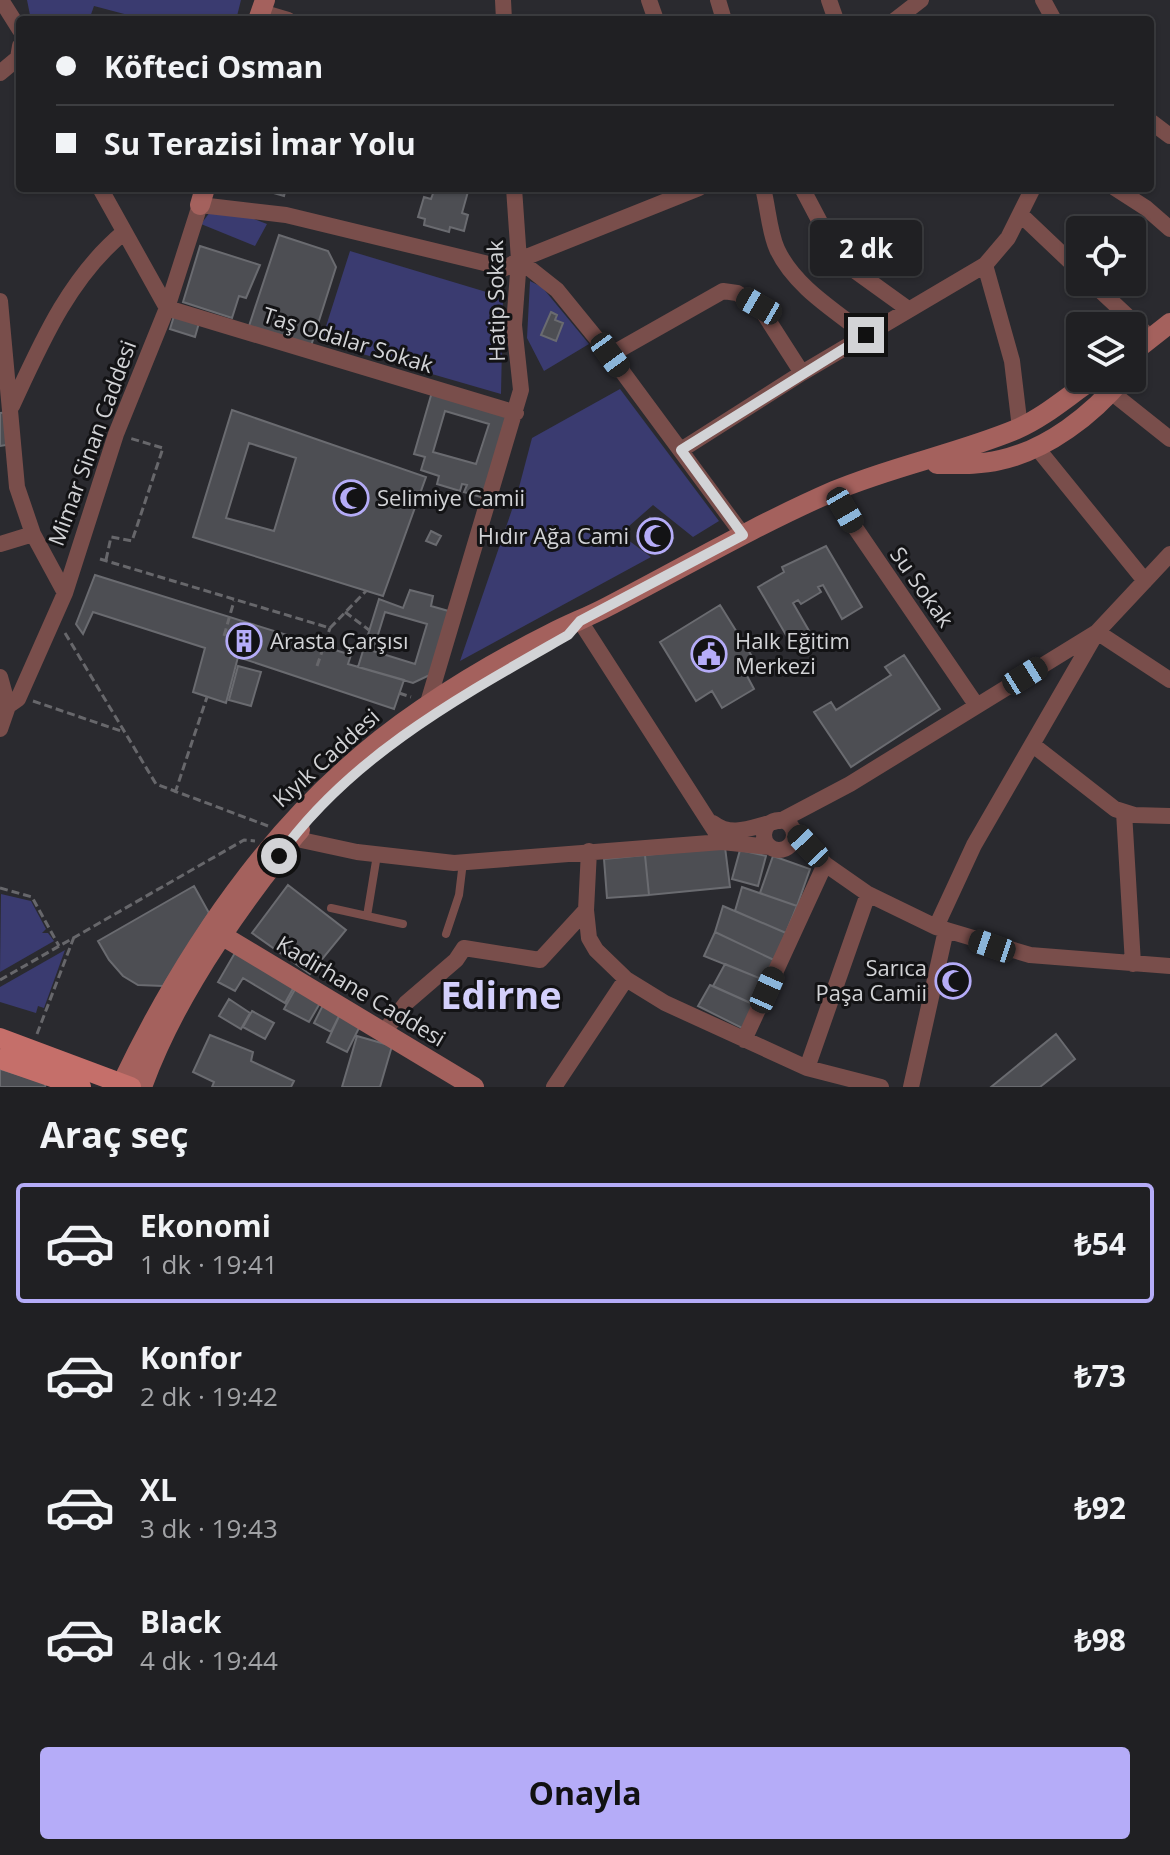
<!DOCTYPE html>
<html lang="tr">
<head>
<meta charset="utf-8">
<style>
	:root { --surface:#202023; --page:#28282b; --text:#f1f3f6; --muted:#a2a3a6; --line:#3d3e41; --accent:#b5acf8 }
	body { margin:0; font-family:"Open Sans",sans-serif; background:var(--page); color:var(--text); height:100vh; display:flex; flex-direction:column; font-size:30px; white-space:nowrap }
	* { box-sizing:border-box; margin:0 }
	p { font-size:26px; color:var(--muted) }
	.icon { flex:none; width:44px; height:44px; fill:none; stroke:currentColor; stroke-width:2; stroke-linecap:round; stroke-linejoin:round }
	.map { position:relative; height:1087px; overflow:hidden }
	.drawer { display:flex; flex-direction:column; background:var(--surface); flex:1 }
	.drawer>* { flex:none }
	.hud { position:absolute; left:16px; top:16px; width:1138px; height:176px; border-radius:8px; box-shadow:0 2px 6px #0004,0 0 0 2px var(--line); display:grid; align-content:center; height:176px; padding:0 40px; background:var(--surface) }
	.fabs { position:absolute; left:1066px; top:216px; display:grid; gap:16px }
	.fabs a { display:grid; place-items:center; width:80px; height:80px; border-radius:8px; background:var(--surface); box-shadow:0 2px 6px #0004,0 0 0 2px var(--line); font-size:40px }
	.end { position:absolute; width:36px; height:36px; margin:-18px; border:10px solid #d2d3d6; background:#111; box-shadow:0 0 0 4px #111 }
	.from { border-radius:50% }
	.bubble { position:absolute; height:56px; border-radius:8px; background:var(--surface); box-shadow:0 2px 6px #0004,0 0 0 2px var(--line); font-size:26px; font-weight:700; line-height:56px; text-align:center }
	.car { position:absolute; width:24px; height:48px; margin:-24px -12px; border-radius:10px; box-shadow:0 0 6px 2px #0007; background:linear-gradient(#222 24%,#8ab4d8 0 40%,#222 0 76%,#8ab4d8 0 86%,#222 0) }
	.hud b { display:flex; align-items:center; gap:28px; height:76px; font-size:30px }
	.hud b+b { border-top:2px solid var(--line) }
	.hud i { width:20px; height:20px; background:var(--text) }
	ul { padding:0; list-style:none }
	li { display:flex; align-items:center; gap:24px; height:120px; margin:0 16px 12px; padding:0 24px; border:4px solid transparent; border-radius:8px }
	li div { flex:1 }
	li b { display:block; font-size:30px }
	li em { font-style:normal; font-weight:700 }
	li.selected { border-color:var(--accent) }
	li>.icon { width:72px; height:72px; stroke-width:1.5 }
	h2 { padding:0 40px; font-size:36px; line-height:96px }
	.primary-button { display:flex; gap:16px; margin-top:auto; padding:16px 40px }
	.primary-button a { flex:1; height:92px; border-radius:8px; background:var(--accent); color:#111; font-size:32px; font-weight:700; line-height:92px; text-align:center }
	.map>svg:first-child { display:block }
	.green { fill:#3a3b70; fill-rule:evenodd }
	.building { fill:#4d4e53; stroke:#6a6b70; stroke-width:2; fill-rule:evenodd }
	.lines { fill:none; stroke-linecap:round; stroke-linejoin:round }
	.path { stroke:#67676b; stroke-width:3; stroke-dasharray:8 4; stroke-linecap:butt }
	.lane { stroke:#794e4b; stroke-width:8 }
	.street { stroke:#794e4b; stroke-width:16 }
	.secondary { stroke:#a4615d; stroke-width:20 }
	.primary { stroke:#c56f6a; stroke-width:20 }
	.route { stroke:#d2d3d6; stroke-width:10 }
	.labels { text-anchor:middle; stroke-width:6; stroke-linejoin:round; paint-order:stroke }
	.street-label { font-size:22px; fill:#d2d3d6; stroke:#131315 }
	.poi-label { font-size:22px; fill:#d2d3d6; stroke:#131315; text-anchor:start }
	.town-label { font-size:38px; font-weight:bold; fill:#d3cffb; stroke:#131315 }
</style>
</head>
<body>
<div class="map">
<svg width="1170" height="1087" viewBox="0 0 1170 1087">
	<rect width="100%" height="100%" fill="#2a2a2f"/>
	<!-- green -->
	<path class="green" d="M 27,0 L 241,0 L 236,20 L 147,20 L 94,6 L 89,20 L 31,20 Z
		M 216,204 L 267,224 L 255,246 L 201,224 Z
		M 350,251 L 503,297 L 501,394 L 321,342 Z
		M 530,281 L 542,287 L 589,344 L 544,371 L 527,338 ZM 551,313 L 556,315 L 555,320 L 563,324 L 556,341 L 541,335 Z
		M 620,389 L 719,521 L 693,537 L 653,505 L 620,534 L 651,557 L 460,661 L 517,495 L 532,438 Z
		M 1,894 L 31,901 L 46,929 L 42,933 L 48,933 L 54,941 L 0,972 Z
		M 65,950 L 44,1008 L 38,1006 L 36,1013 L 0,1002 L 0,987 Z"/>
	<!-- building -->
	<path class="building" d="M 263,188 L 286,188 L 284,196 L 263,190 Z
		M 435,188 L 469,188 L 462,213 L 468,215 L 464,231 L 450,227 L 449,232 L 424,225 L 425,219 L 418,217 L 424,197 L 431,199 Z
		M 279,235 L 328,251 L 336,267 L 311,346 L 249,326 Z
		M 200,246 L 260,265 L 246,298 L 239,296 L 232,318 L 183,302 Z
		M 551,312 L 557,315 L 555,320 L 563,323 L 556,341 L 541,335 Z
		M 174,316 L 199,323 L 195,337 L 170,329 Z
		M 432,392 L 509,415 L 484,498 L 464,492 L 467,485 L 462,484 L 460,491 L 437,484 L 439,476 L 421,470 L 425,457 L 414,454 ZM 445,411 L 489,424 L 476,464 L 433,452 Z
		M 232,410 L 426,477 L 383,596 L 193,537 ZM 249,443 L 296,458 L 274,531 L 226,518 Z
		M 8,412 L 12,444 L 0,446 L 0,413 Z
		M 650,518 L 673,538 L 660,553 L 638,533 Z
		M 431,531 L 441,536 L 436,545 L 426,541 Z
		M 826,546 L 862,607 L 842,619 L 823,585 L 818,587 L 821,592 L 801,604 L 798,600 L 793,603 L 812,636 L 793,647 L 758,587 L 784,572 L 782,567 Z
		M 95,575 L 351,655 L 348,664 L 404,680 L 394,709 L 238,657 L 226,703 L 193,692 L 205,648 L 93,612 L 83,634 L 76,624 Z
		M 410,590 L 433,596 L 431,606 L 452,612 L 434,673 L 413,683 L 358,667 L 379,599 L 403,608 ZM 385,612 L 427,624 L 415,664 L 373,651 Z
		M 720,605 L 758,666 L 746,674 L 754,689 L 722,708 L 712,691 L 696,701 L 660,642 Z
		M 904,655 L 940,709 L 851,767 L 814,712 L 831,702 L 836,710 L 891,675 L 885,667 Z
		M 238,666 L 261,672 L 251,706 L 229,700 Z
		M 725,847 L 730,887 L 649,895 L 645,855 Z
		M 740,850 L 766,856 L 758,886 L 732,879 Z
		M 645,855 L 649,895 L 607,898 L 604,859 Z
		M 773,856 L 810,869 L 797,906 L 760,893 Z
		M 288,885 L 346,930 L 310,974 L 252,933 Z
		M 194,886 L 209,913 L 163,986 L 138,985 L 123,976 L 109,960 L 98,941 Z
		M 742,887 L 797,906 L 786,933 L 735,911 Z
		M 723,906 L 786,933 L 774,960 L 715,932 Z
		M 715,932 L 774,960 L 764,980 L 704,956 Z
		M 236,951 L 295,985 L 285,1003 L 243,978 L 235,991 L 218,982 Z
		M 725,964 L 764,980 L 755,1005 L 713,986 Z
		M 945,971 L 965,974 L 962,991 L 942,989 Z
		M 298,984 L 323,998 L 309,1022 L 284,1009 Z
		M 710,985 L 755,1005 L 744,1029 L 698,1006 Z
		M 229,999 L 250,1013 L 241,1029 L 219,1016 Z
		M 325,1001 L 342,1010 L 331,1032 L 314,1023 Z
		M 342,1010 L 363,1020 L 347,1052 L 327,1042 Z
		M 252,1011 L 274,1023 L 265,1039 L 243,1027 Z
		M 1056,1034 L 1075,1059 L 1040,1087 L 991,1087 Z
		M 210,1035 L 253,1052 L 251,1061 L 294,1081 L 291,1087 L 212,1087 L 214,1082 L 193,1072 Z
		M 357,1036 L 392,1046 L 380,1087 L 342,1087 Z
		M 0,1069 L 46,1083 L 45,1087 L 0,1087 Z"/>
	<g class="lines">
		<!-- path -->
		<path class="path" d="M 100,559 L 330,628 L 366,591
			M 106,560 L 111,537 L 132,541 L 163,448 L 129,438
			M 345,612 L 369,630
			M 65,633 L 156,784 L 268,826
			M 224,636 L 234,601
			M 317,666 L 330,628
			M 399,693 L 411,697
			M 33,701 L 124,732
			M 175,793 L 207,697
			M 0,888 L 32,897 L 59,946
			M 0,980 L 244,840 L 255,841
			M 37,1034 L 74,937"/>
		<!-- lane -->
		<path class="lane" d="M 331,908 L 403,924
			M 367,916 L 377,855
			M 446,934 L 459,895 L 463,862"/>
		<!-- street -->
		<path class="street" d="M 1,0 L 20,30
			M 503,0 L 504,20
			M 649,0 L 656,20
			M 718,0 L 724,20
			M 829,0 L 836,20
			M 1043,0 L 1054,20
			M 261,12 L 288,20
			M 895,20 L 921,0
			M 0,73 L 18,58 L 20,46
			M 1150,121 L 1170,136
			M 100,188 L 167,308 L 516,413
			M 763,188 C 768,207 769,231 777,249 C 794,286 834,310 866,335
			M 802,188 L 840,260 L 908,309
			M 1115,188 L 1146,208 L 1170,229
			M 1020,214 L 1080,271
			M 519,260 L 557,290 L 610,355 L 743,535
			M 985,265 L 1012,361 L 1020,428
			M 1091,282 L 1152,339
			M 0,301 L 17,487 L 33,534 L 65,593
			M 610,355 L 723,291 L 737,293 L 759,306 L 802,373
			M 1111,392 L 1170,439
			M 12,406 C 41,343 69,278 123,233
			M 1037,448 L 1145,581
			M 681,450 L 802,373 L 985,265 L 1008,238 L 1033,188
			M 834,491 L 856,529 L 977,706
			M 0,544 L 33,534
			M 580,621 L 722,842
			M 0,677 L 8,706
			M 427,706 L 521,390 L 514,325 L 519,260 L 514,188
			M 0,707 L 8,706 L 18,699 L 65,593 L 116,434 L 167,308 L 200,205 L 286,215 L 505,268 L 519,260 L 699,188
			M 0,729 L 8,706
			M 1033,745 L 1115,809 L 1134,815 L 1170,816
			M 1124,812 L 1133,964
			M764 835a15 15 0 1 1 30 0a15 15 0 1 1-30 0Z
			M 780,821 L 850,784 L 1097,632 L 1170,680
			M 713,823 C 732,838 752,827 774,822
			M 792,828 L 825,864 L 868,894 L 936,927 L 1030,955 L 1170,966
			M 292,838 L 357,852 L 454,863 L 722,842 L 770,847
			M 589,851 L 586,910 L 589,938 L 596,950 L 626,979 L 665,1003 L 807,1068 L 881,1087
			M 936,927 L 974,845 L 1097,632 L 1170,554
			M 384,1032 L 406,1003 L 456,960 L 464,948 L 540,960 L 586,910
			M 744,1040 L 825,864
			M 807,1068 L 868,894
			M 554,1087 L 626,979
			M 911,1087 L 946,930"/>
		<!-- secondary -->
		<path class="secondary" d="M 258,20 L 265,0
			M 200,205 L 205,188
			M 1132,353 L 1170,323
			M 937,464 C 958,464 979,465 1000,460 C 1047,450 1092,415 1123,378
			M 213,930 L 474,1087
			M 122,1083 C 192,937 286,801 422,709 C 463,681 506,656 550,634 C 569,624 588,617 607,607 C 682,568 756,525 834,491 C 893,466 957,454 1017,429 C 1045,417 1069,395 1095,378
			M 142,1087 C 169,1012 215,942 262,879 C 275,863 286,845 300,830"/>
		<!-- primary -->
		<path class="primary" d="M 0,1038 L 131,1087
			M 0,1059 L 81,1087"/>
	</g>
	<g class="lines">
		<!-- route -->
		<path class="route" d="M 279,856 C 351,755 463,695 568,635 L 580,621 L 743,535 L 681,450 L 866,335"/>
	</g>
	<!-- icons -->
	<defs>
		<symbol id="mosque-ring" viewBox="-11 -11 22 22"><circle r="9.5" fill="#131315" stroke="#b5acf8" stroke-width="1.5"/><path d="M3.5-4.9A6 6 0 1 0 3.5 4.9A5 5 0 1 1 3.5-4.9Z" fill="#b5acf8"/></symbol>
		<symbol id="building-ring" viewBox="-11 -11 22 22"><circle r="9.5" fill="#131315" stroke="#b5acf8" stroke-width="1.5"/><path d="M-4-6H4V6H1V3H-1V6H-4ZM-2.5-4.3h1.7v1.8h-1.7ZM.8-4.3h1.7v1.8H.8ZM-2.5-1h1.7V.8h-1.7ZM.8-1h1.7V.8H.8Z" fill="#b5acf8"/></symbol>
		<symbol id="civic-ring" viewBox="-11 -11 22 22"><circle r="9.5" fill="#131315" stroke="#b5acf8" stroke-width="1.5"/><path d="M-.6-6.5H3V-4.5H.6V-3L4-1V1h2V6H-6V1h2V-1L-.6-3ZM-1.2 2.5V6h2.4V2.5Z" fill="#b5acf8"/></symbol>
	</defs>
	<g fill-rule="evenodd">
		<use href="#mosque-ring" x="331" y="478" width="40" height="40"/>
		<use href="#mosque-ring" x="635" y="516" width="40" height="40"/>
		<use href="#building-ring" x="224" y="621" width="40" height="40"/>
		<use href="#civic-ring" x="689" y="634" width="40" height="40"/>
		<use href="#mosque-ring" x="933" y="961" width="40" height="40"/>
	</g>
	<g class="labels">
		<!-- street labels -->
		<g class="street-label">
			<text transform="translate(496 301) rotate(-91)" y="8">Hatip Sokak</text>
			<text transform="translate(348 340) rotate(17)" y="8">Taş Odalar Sokak</text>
			<text transform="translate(92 443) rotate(-70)" y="8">Mimar Sinan Caddesi</text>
			<text transform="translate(922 587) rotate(55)" y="8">Su Sokak</text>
			<text transform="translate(326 758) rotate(-42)" y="8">Kıyık Caddesi</text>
			<text transform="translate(361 991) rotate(31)" y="8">Kadirhane Caddesi</text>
		</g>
		<!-- poi labels -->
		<g class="poi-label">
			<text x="377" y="506">Selimiye Camii</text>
			<text x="629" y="544" text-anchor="end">Hıdır Ağa Cami</text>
			<text x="270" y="649">Arasta Çarşısı</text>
			<text x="735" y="649">Halk Eğitim<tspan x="735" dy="25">Merkezi</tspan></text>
			<text x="927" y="976" text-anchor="end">Sarıca<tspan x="927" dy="25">Paşa Camii</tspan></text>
		</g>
		<!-- town labels -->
		<g class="town-label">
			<text x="501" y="1009">Edirne</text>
		</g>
	</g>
</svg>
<div class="fabs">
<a><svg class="icon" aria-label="locate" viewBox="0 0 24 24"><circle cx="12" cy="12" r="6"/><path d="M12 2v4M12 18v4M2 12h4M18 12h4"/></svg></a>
<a><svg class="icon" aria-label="layers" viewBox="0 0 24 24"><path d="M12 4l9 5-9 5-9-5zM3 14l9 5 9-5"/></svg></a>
</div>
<i class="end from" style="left:279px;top:856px"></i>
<i class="end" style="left:866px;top:335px"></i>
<div class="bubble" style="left:810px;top:220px;width:112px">2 dk</div>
<i class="car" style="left:759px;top:306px;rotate:300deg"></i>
<i class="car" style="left:610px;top:355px;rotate:144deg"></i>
<i class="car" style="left:845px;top:510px;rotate:150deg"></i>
<i class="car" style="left:1025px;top:676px;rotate:58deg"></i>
<i class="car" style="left:808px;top:846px;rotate:317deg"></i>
<i class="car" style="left:992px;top:946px;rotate:289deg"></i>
<i class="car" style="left:767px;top:990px;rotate:24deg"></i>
<div class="hud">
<b><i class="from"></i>Köfteci Osman</b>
<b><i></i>Su Terazisi İmar Yolu</b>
</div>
</div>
<section class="drawer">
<h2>Araç seç</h2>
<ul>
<li class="selected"><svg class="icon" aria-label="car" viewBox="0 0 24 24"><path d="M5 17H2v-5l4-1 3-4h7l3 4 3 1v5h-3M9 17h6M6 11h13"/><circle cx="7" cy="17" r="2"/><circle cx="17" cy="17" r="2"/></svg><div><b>Ekonomi</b><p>1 dk · 19:41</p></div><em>₺54</em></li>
<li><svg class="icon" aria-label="car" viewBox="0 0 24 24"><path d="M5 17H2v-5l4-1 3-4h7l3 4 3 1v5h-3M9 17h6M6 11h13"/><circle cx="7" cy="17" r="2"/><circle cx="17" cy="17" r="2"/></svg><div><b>Konfor</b><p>2 dk · 19:42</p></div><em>₺73</em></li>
<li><svg class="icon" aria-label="car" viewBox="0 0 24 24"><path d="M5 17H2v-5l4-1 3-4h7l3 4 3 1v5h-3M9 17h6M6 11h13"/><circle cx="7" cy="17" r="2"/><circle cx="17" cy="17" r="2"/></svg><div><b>XL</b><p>3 dk · 19:43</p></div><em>₺92</em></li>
<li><svg class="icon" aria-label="car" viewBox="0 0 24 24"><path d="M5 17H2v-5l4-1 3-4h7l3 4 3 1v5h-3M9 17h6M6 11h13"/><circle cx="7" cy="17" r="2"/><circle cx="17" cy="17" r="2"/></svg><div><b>Black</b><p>4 dk · 19:44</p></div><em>₺98</em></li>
</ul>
<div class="primary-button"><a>Onayla</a></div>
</section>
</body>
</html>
